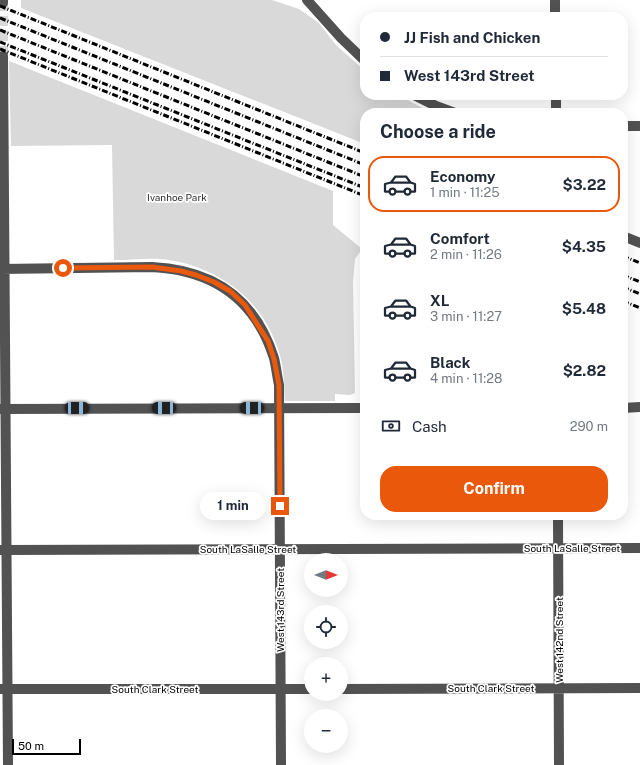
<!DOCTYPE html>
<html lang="en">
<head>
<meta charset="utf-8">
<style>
	:root { --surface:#fff; --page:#f6f6f7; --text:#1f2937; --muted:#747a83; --line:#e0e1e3; --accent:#ea580c }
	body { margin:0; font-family:"Public Sans",sans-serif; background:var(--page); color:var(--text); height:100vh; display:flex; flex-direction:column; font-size:15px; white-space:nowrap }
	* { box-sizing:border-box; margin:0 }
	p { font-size:13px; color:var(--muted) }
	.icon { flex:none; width:22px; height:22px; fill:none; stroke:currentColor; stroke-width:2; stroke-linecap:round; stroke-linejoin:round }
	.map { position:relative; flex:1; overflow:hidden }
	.drawer { position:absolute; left:360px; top:108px; width:268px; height:412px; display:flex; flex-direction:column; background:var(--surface); border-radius:16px; box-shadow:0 4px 16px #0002 }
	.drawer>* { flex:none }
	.top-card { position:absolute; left:360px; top:12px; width:268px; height:88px; border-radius:16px; box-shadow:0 4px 16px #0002; display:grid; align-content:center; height:88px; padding:0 20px; background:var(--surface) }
	.needle { width:26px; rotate:90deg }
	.fabs { position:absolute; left:304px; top:553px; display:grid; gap:8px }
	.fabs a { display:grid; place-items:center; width:44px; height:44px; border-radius:50%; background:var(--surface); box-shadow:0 4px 16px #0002; font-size:20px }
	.scale { position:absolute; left:12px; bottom:10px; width:69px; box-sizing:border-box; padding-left:4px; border:2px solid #000; border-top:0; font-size:11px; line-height:14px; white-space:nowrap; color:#000; -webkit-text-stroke:3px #fff; paint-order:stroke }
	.end { position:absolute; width:18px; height:18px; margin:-9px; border:5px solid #ea580c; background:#fff; box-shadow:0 0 0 2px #fff }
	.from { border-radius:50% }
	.bubble { position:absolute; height:28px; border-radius:14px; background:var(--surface); box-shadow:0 4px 16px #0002; font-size:13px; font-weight:700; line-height:28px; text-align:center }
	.car { position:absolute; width:12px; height:24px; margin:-12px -6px; border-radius:5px; box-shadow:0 0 3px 1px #0007; background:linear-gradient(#222 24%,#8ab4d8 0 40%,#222 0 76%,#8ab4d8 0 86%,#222 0) }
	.top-card b { display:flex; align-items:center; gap:14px; height:38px; font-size:15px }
	.top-card b+b { border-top:1px solid var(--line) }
	.top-card i { width:10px; height:10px; background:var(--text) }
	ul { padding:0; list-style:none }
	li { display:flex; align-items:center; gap:12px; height:56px; margin:0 8px 6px; padding:0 12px; border:2px solid transparent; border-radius:16px }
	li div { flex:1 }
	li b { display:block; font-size:15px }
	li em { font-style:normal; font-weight:700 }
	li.on { border-color:var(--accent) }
	li>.icon { width:36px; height:36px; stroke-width:1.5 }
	h2 { padding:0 20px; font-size:18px; line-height:48px }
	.pay { display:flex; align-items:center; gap:10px; height:44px; padding:0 20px; font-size:15px }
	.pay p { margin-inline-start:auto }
	.action { display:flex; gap:8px; margin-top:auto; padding:8px 20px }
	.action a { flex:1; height:46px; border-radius:16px; background:var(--accent); color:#fff; font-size:16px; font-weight:700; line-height:46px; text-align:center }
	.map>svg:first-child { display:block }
	.green { fill:#d9d9d9 }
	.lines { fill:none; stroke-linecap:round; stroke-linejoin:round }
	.minor-tunnel { stroke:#d9d9d9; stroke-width:10; stroke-dasharray:10 5; stroke-linecap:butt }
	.minor { stroke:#525252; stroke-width:10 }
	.rail { stroke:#000; stroke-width:3; stroke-dasharray:6 2 1 2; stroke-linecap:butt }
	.route { stroke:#ea580c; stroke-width:5 }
	.labels { text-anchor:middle; stroke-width:3.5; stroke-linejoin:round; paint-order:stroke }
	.park-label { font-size:10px; fill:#303030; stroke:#fff }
	.street-label { font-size:10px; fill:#000; stroke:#fff }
</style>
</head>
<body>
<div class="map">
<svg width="640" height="765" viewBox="0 0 640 765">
	<rect width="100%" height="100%" fill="#fff"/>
	<!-- green -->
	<path class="green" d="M 21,0 L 272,0 L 299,9 L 319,23 L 336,45 L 365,71 L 365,95 L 398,95 L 432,113 L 365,113 L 365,144 L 21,8 Z
		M 9,61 L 333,191 L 333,225 L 362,249 L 355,259 L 353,282 L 355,393 L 350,395 L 335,394 L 335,401 L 285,401 C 284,384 284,365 278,349 C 262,300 220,268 169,260 C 153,257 131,260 114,260 L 112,145 L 11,146 Z"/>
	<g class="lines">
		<!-- minor-tunnel -->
		<path class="minor-tunnel" d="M 3,56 L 3,3"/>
		<!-- minor -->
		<path class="minor" d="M 307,0 L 341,38 L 365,61
			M 555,0 L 555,17
			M 3,3 L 3,0
			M 3,56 L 8,765
			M 414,95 L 436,106 L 455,113
			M 556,95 L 556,113
			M 623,126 L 640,126
			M 623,236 L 640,243
			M 0,269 L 152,267 C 213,270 255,298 274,358 C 276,366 277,376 279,385 L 281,765
			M 623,408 L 640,407
			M 0,409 L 365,408
			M 558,515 L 559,765
			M 0,550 L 640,548
			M 0,689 L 311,689
			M 341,689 L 640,688"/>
		<!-- rail -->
		<path class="rail" d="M 0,6 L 365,153
			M 0,18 L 365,165
			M 0,30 L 365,177
			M 0,42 L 365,188
			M 0,49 L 365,196
			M 623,256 L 640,263
			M 623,275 L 640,282
			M 623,287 L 640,294
			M 623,301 L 640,308"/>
	</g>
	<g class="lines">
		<!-- route -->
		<path class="route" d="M 63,268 L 152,267 L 181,271 L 196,275 L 214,282 L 230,291 L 245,305 L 268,341 L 274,359 L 279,385 L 280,506"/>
	</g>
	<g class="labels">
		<!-- park labels -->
		<g class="park-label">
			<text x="177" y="201">Ivanhoe Park</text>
		</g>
		<!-- street labels -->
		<g class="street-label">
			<text x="572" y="552">South LaSalle Street</text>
			<text x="248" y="553">South LaSalle Street</text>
			<text transform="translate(280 610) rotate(-90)" y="4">West 143rd Street</text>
			<text transform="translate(559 640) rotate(-90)" y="4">West 142nd Street</text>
			<text x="491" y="692">South Clark Street</text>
			<text x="155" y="693">South Clark Street</text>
		</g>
	</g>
</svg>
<div class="fabs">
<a><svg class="needle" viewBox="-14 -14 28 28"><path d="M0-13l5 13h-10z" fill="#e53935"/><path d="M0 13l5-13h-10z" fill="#747a83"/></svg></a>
<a><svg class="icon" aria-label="locate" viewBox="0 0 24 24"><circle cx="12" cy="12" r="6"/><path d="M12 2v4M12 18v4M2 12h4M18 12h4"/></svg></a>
<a>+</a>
<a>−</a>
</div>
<div class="scale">50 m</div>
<i class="end from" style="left:63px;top:268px"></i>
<i class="end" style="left:280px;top:506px"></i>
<div class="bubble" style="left:200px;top:492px;width:66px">1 min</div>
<i class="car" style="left:77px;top:408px;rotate:90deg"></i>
<i class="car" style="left:164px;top:408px;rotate:270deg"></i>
<i class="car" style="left:252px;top:408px;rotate:270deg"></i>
<div class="top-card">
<b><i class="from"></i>JJ Fish and Chicken</b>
<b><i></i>West 143rd Street</b>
</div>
<section class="drawer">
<h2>Choose a ride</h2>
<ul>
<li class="on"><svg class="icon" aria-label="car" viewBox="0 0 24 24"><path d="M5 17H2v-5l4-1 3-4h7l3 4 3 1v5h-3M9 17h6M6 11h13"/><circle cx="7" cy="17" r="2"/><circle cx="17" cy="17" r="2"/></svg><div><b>Economy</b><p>1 min · 11:25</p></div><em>$3.22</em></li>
<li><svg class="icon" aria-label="car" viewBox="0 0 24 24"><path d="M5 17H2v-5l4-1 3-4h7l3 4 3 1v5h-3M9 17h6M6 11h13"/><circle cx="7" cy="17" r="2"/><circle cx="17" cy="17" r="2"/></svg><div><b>Comfort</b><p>2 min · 11:26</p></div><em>$4.35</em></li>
<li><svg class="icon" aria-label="car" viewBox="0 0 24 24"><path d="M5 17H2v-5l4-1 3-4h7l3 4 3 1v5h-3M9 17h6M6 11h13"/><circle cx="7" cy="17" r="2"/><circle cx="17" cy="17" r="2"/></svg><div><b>XL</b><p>3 min · 11:27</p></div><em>$5.48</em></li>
<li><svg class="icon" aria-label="car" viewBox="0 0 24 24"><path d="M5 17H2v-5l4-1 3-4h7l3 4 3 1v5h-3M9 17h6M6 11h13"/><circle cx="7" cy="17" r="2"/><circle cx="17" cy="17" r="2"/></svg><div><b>Black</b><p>4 min · 11:28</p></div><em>$2.82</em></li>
</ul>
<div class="pay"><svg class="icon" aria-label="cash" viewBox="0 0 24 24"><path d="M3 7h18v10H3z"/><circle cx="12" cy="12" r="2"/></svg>Cash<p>290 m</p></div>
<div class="action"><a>Confirm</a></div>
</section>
</div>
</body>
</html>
